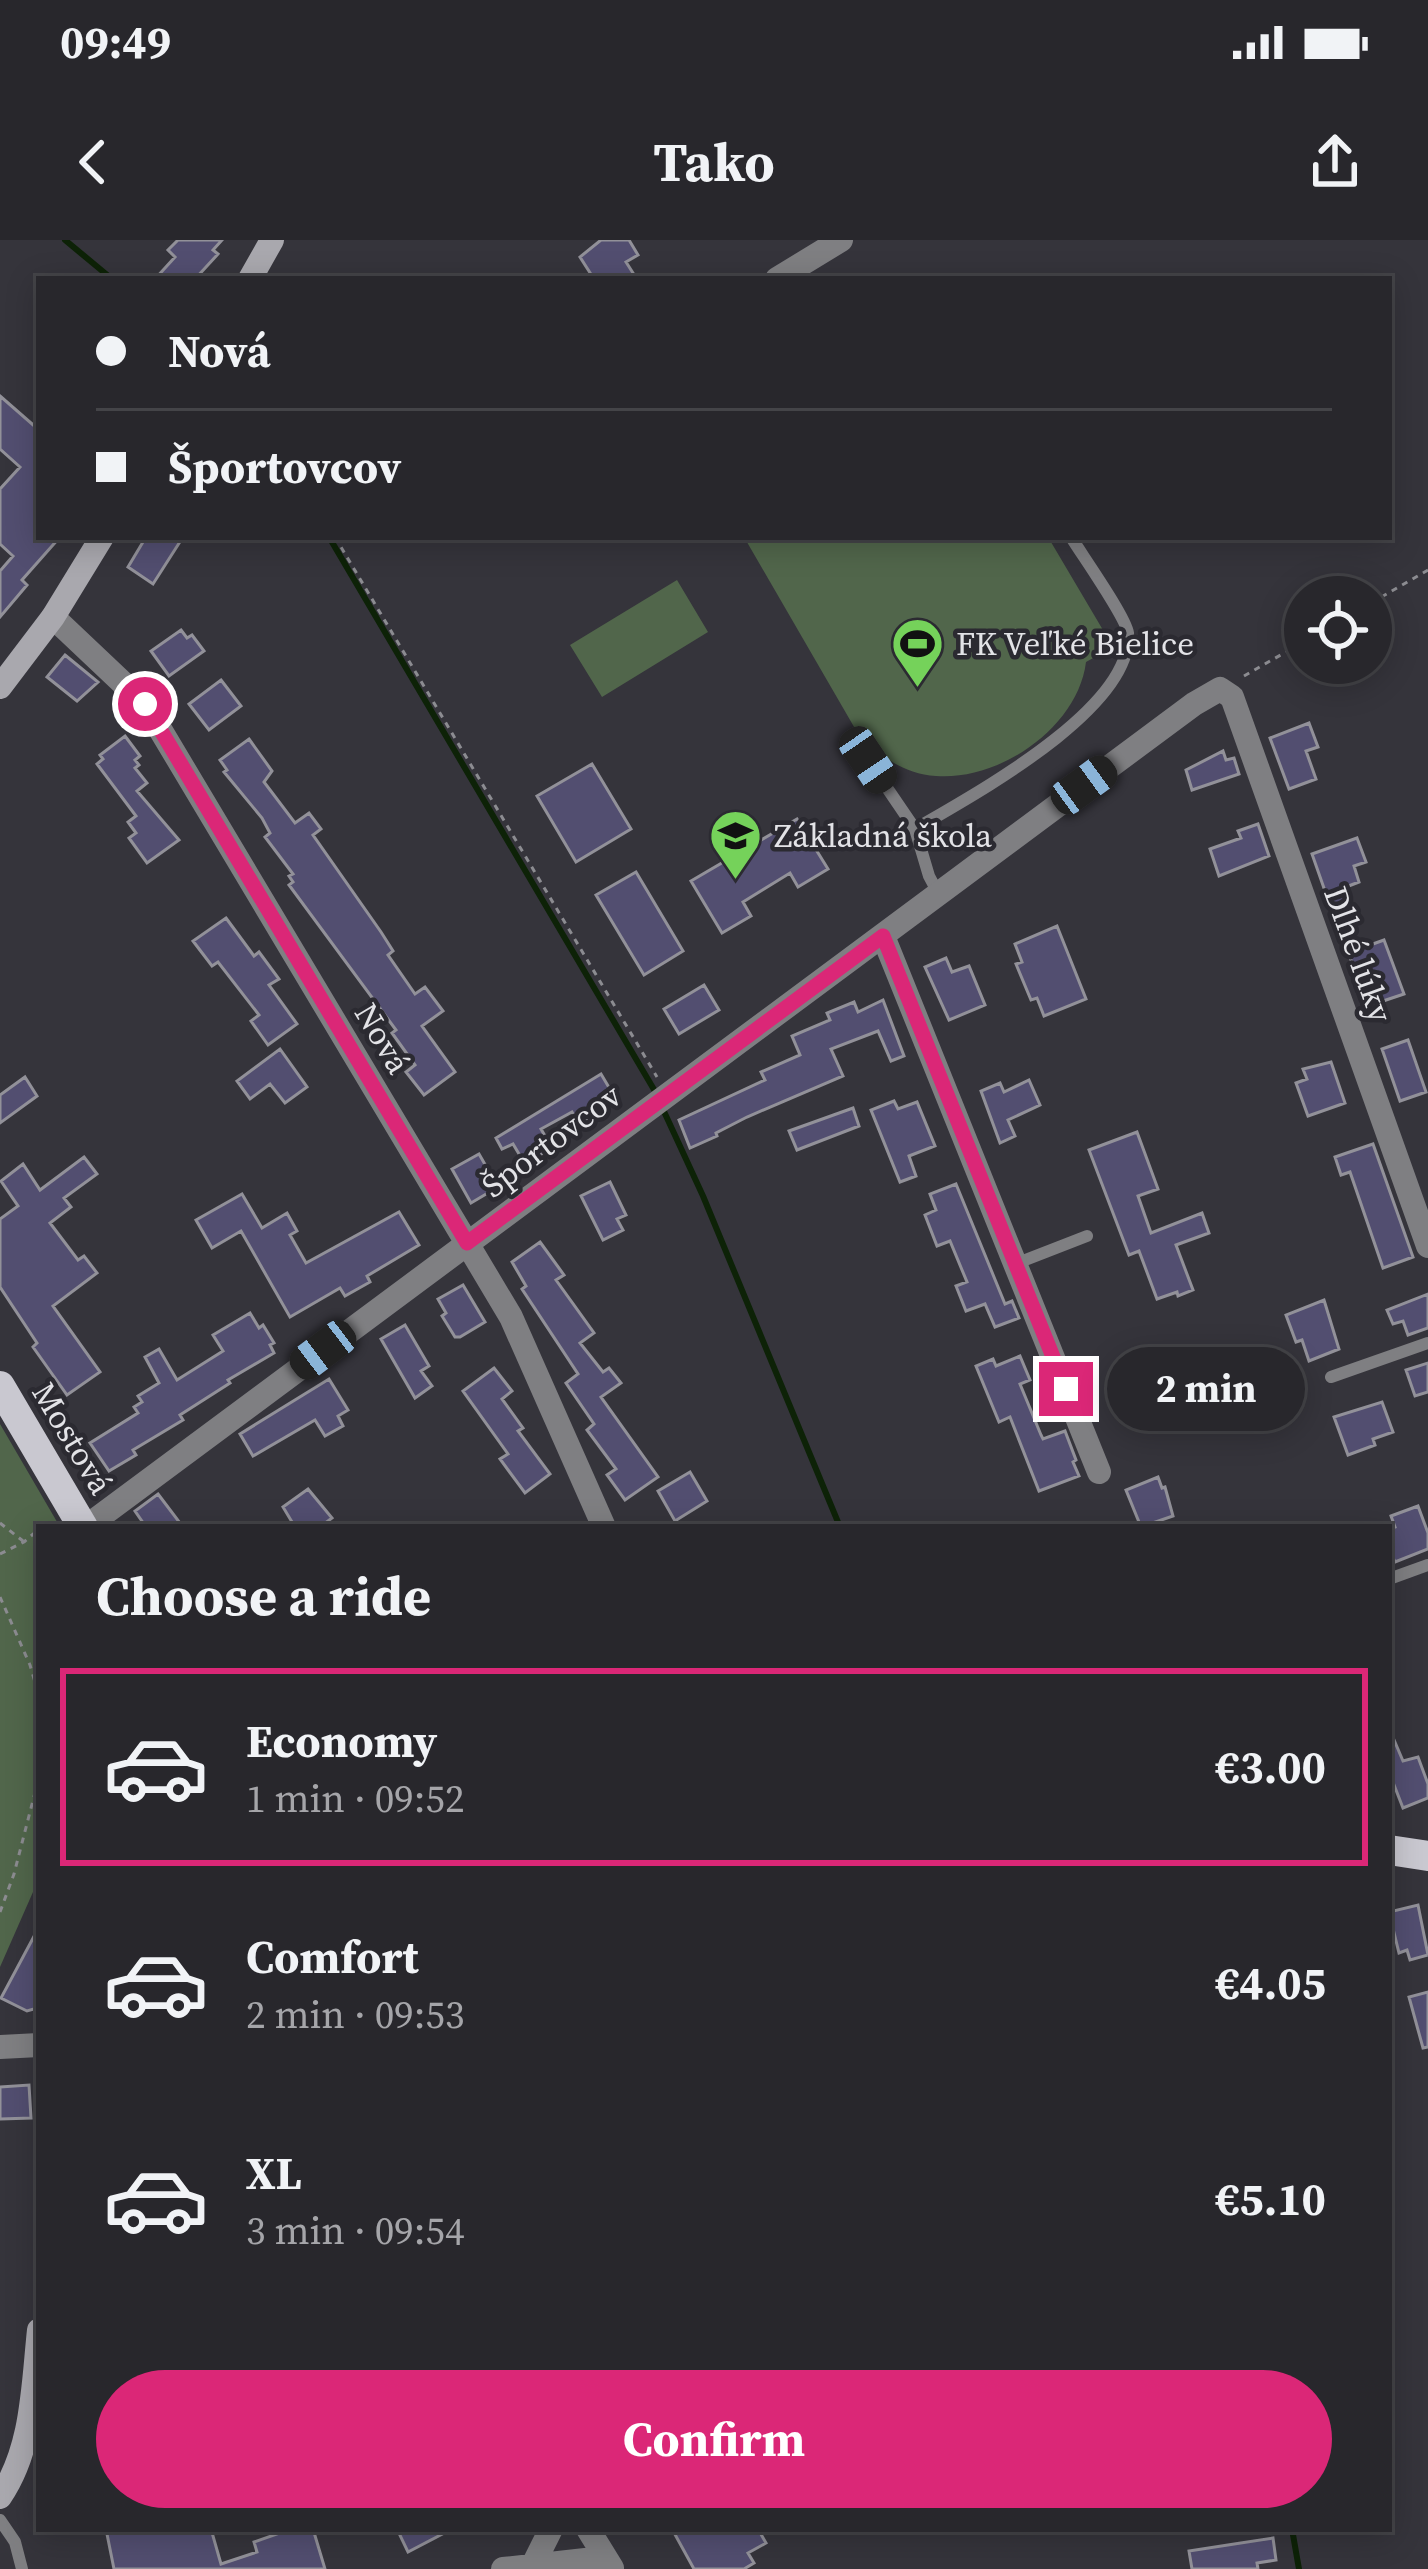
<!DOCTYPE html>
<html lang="en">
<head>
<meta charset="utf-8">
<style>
	:root { --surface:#28272c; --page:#302f34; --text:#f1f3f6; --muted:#a5a5a9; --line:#444448; --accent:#db2777 }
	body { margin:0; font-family:"Source Serif 4",serif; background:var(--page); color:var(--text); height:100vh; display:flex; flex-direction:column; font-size:45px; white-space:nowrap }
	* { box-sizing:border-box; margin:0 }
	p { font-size:39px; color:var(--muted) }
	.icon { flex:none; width:66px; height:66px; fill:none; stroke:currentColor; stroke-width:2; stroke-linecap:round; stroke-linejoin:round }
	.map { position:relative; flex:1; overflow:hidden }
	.details { position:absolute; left:36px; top:1284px; width:1356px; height:1008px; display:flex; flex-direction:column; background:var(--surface); border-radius:0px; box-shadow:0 6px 30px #0003,0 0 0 3px var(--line) }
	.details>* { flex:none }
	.guide { position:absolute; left:36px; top:36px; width:1356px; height:264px; border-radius:0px; box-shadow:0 6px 30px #0003,0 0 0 3px var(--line); display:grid; align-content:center; height:264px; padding:0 60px; background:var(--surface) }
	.tools { position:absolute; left:1284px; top:336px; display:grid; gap:24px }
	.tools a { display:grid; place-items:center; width:108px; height:108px; border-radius:50%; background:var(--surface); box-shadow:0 6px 30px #0003,0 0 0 3px var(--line); font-size:60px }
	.end { position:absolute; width:54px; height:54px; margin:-27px; border:15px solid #db2777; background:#fff; box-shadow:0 0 0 6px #fff }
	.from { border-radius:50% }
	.bubble { position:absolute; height:84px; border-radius:42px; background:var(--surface); box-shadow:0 6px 30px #0003,0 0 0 3px var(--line); font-size:39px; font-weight:700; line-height:84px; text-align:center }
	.car { position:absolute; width:36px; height:72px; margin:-36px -18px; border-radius:15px; box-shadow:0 0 9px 3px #0007; background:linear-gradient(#222 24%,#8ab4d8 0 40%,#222 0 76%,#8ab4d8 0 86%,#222 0) }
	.guide b { display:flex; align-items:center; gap:42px; height:114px; font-size:45px }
	.guide b+b { border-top:3px solid var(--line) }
	.guide i { width:30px; height:30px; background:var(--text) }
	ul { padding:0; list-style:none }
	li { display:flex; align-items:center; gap:36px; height:198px; margin:0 24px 18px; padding:0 36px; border:6px solid transparent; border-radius:0px }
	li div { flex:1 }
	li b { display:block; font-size:45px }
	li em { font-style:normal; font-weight:700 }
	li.on { border-color:var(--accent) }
	li>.icon { width:108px; height:108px; stroke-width:1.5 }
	h2 { padding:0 60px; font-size:54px; line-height:144px }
	.button { display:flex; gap:24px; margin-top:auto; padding:24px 60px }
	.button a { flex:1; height:138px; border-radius:72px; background:var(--accent); color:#fff; font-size:48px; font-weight:700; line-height:138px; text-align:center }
	.status { display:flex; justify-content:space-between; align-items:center; height:84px; padding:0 60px; background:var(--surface); direction:ltr }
	.status svg { height:33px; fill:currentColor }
	header { display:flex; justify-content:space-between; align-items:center; height:156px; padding:0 60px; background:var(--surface); font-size:54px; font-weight:700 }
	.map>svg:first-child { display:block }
	.green { fill:#51664b }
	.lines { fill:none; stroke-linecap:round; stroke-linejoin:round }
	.stream { stroke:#0d2207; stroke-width:6 }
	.building { fill:#524e70; stroke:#929199; stroke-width:3 }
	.path { stroke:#8c8c91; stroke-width:3; stroke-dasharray:6 6; stroke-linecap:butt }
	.service { stroke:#7f7f82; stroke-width:12 }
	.minor { stroke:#7f7f82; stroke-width:24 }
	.secondary { stroke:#a9a8ae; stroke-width:24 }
	.primary { stroke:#c9c8d0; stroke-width:30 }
	.route { stroke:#db2777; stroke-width:15 }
	.labels { text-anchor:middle; stroke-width:9; stroke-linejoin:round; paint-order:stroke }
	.poi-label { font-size:33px; fill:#e3e3e7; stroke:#2b2a31; text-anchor:start }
	.street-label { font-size:33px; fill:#e3e3e7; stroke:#2b2a31 }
</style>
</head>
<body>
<div class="status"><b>09:49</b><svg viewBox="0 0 49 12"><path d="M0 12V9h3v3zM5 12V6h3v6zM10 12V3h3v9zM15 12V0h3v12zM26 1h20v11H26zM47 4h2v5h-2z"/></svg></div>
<header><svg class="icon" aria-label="back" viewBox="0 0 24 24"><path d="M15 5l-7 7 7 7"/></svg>Tako<svg class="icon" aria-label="share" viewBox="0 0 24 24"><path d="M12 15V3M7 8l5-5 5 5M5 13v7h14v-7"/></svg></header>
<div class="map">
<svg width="1428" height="2329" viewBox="0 0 1428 2329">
	<rect width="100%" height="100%" fill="#35343b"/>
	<!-- green -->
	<path class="green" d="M 744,297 L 1048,297 L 1113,407 L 1086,422 C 1078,487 1000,541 936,536 C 903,534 878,515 857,492 Z
		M 677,340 L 708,392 L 602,457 L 570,405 Z
		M 0,1184 L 60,1287 L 39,1287 L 39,1614 L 33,1652 L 0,1727 Z"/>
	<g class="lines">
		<!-- stream -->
		<path class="stream" d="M 65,0 L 112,39
			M 329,297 L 656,853
			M 661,865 L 703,956 L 840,1287
			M 1292,2289 L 1299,2329"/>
	</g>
	<!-- building -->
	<path class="building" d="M 178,0 L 222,0 L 213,10 L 218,14 L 195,39 L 155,39 L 175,17 L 168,10 Z
		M 601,0 L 629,0 L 638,15 L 626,22 L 633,33 L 623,39 L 594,39 L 580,17 Z
		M 0,156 L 39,190 L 39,297 L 60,297 L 22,340 L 27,345 L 0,377 L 0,331 L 13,316 L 0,304 L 0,249 L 20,227 L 0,209 Z
		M 146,297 L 183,297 L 153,344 L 128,327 Z
		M 181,390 L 187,398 L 192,395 L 204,411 L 169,436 L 151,411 Z
		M 65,415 L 98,442 L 77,461 L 47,437 Z
		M 221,440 L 241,466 L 209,490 L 189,464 Z
		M 1309,483 L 1318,507 L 1306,511 L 1316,539 L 1289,549 L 1270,498 Z
		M 125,496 L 140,516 L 135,520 L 139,525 L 135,528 L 147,543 L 137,551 L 179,600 L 147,623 L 129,598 L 136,593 L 128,582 L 136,576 L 97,524 L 103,519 L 100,515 Z
		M 249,499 L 272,531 L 264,542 L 295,583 L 309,573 L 321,589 L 313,595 L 381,692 L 393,711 L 388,715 L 415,754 L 425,747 L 443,771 L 422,786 L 455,832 L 424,855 L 406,832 L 415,825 L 392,793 L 396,790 L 289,645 L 293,642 L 289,636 L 293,634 L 265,597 L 270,593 L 262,578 L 224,532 L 227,530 L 220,520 Z
		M 1223,511 L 1226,520 L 1234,518 L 1239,534 L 1192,550 L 1186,530 Z
		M 592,524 L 631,589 L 576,622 L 537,556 Z
		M 797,579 L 828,629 L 798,647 L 790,633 L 743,662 L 751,676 L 722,693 L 691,641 Z
		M 1258,584 L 1269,616 L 1219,636 L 1210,609 L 1241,598 L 1238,591 Z
		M 1357,598 L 1366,622 L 1354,626 L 1359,642 L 1346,647 L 1352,664 L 1332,671 L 1312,614 Z
		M 636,632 L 683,711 L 644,735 L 596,655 Z
		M 226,678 L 254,716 L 259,712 L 279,739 L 269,745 L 297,784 L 268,805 L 251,781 L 259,775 L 218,722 L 212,726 L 193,701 Z
		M 1057,686 L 1086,759 L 1044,776 L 1037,758 L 1031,760 L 1016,724 L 1022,722 L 1015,704 Z
		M 1384,700 L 1404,754 L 1380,762 L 1374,745 L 1363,749 L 1348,713 Z
		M 946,718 L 952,732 L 969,726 L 985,765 L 949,780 L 925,727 Z
		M 704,745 L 719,770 L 679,794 L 664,769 Z
		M 883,760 L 904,816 L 891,821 L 878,791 L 831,809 L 843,836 L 747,877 L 716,893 L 717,896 L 690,908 L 679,880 L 765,840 L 761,832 L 800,815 L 792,796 L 830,780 L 827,773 L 854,762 L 858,772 Z
		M 1408,800 L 1426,852 L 1400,861 L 1382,809 Z
		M 280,809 L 307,847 L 285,863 L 270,844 L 250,859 L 237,841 Z
		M 1331,822 L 1345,863 L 1308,876 L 1296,843 L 1307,839 L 1303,829 Z
		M 601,834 L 617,861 L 579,884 L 572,872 L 541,889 L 552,908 L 525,924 L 513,904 L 502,909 L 496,898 Z
		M 25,837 L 37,856 L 0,883 L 0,855 Z
		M 1029,840 L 1040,865 L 1008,880 L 1015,896 L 1000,903 L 981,851 L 1000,843 L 1004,852 Z
		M 894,861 L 898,869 L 917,862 L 935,906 L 909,916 L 916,936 L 900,942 L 871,870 Z
		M 853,868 L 859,886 L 797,910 L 789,891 Z
		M 1137,892 L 1158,949 L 1138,956 L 1151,993 L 1202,973 L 1209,993 L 1176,1005 L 1193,1050 L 1178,1056 L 1177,1052 L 1157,1059 L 1139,1011 L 1129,1015 L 1089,910 Z
		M 1373,904 L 1413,1017 L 1383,1028 L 1350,932 L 1341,935 L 1335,917 Z
		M 479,914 L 498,947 L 471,963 L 452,929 Z
		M 84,917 L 97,934 L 64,958 L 71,967 L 50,983 L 78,1020 L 84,1016 L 97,1033 L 53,1066 L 100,1132 L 67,1155 L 33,1107 L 37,1103 L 0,1047 L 0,979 L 18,966 L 1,941 L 23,924 L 40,950 Z
		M 610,942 L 626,975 L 617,979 L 623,990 L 603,1000 L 581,956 Z
		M 956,944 L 1005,1064 L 1012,1061 L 1019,1078 L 995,1087 L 985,1064 L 966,1071 L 956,1046 L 967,1042 L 950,1001 L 937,1006 L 925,975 L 936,970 L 930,954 Z
		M 242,954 L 262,988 L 287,973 L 297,991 L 290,995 L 306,1023 L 399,972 L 419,1005 L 367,1036 L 370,1042 L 345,1056 L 340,1048 L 290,1077 L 241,991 L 212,1008 L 196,980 Z
		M 540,1002 L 564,1035 L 556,1040 L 594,1093 L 580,1103 L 603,1132 L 609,1128 L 621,1143 L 601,1157 L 658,1237 L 625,1260 L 607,1235 L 616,1229 L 587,1190 L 594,1184 L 566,1143 L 578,1134 L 522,1049 L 526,1046 L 512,1022 Z
		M 463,1045 L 485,1082 L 460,1097 L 455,1097 L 442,1076 L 446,1073 L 438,1059 Z
		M 1428,1054 L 1428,1088 L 1408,1095 L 1403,1081 L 1393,1084 L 1387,1070 Z
		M 1324,1060 L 1339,1109 L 1309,1121 L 1302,1100 L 1296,1102 L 1286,1075 Z
		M 250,1073 L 259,1088 L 263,1085 L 274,1103 L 270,1105 L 274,1113 L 228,1140 L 230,1143 L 180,1175 L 183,1180 L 133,1210 L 136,1215 L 109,1231 L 90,1203 L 138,1173 L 134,1167 L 142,1162 L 138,1156 L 159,1143 L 145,1117 L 159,1109 L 177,1140 L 223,1111 L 213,1095 Z
		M 405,1085 L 429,1126 L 421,1131 L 432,1146 L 415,1158 L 381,1099 Z
		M 1020,1116 L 1030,1140 L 1020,1144 L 1041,1195 L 1043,1199 L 1065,1191 L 1076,1220 L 1073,1222 L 1079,1236 L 1039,1251 L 1010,1177 L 999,1182 L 976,1126 L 993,1119 L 996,1126 Z
		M 1428,1123 L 1428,1152 L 1415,1156 L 1406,1130 Z
		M 494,1128 L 512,1151 L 502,1159 L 523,1188 L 518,1191 L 550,1234 L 525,1253 L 500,1219 L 508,1214 L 463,1151 Z
		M 329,1139 L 348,1170 L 338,1176 L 343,1186 L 325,1196 L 315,1180 L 253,1216 L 240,1194 Z
		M 1382,1162 L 1393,1192 L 1373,1199 L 1375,1205 L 1348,1215 L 1334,1177 Z
		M 690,1232 L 707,1261 L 675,1281 L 658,1251 Z
		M 1158,1237 L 1162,1248 L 1165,1247 L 1173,1276 L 1141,1287 L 1126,1250 Z
		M 308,1249 L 332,1278 L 320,1287 L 295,1287 L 283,1267 Z
		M 158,1254 L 183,1287 L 146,1287 L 135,1271 Z
		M 1418,1266 L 1428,1293 L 1428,1309 L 1395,1322 L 1389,1308 L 1389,1289 L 1395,1287 L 1391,1276 Z
		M 1389,1488 L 1403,1521 L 1418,1517 L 1428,1544 L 1428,1558 L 1403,1568 L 1389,1532 Z
		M 1418,1665 L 1428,1715 L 1410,1720 L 1407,1710 L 1399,1713 L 1389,1672 Z
		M 39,1687 L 39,1759 L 34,1769 L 27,1771 L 1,1758 Z
		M 1428,1752 L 1428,1807 L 1423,1808 L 1409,1757 Z
		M 29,1845 L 31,1878 L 0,1879 L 0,1847 Z
		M 106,2289 L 211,2289 L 221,2324 L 257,2312 L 254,2302 L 291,2289 L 313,2289 L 325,2329 L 114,2329 Z
		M 397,2289 L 452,2289 L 408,2312 Z
		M 672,2289 L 758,2289 L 766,2303 L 748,2313 L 754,2323 L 744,2329 L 694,2329 Z
		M 1273,2298 L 1276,2320 L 1257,2323 L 1258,2329 L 1192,2329 L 1189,2311 Z"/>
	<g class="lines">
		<!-- path -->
		<path class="path" d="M 335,297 L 657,837
			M 1371,363 L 1428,330
			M 1244,436 L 1305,401
			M 0,1283 L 23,1301
			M 41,1287 L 45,1283 L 51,1287
			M 0,1314 L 24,1302 L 39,1289
			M 0,1357 L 30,1425 L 39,1456
			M 0,1672 L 14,1634 L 39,1537"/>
		<!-- service -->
		<path class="service" d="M 868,520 L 915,589 L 929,636 L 938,653
			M 915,589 C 971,556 1134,469 1128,393 C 1126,377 1082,315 1071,297
			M 1015,1024 L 1087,996
			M 1331,1137 L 1428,1103
			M 1389,1339 L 1428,1325
			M 0,2280 L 15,2302 L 22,2329"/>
		<!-- minor -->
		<path class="minor" d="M 777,39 L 841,0
			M 53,377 L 145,464 L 511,1077 L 604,1287
			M 883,696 L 1099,1232
			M 86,1287 L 1194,464 L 1220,449 L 1232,457 L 1428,1006
			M 0,1807 L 39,1805
			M 588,2289 L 612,2328
			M 534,2323 L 551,2289
			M 503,2329 L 603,2318"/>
		<!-- secondary -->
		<path class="secondary" d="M 250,39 L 272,0
			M 0,447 L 53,377 L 102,297
			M 0,2257 C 33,2209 33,2146 39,2090"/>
		<!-- primary -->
		<path class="primary" d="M 0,1146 L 83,1287
			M 1389,1610 L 1428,1616"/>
	</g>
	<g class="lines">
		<!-- route -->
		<path class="route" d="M 145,464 L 467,1003 L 883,696 L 1066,1149"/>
	</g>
	<!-- icons -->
	<defs>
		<symbol id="stadium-pin" viewBox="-11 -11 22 30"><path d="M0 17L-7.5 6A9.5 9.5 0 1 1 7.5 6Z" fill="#75d25a" stroke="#2b2a31"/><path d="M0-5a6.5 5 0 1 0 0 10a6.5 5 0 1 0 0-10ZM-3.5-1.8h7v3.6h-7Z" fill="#111"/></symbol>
		<symbol id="school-pin" viewBox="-11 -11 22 30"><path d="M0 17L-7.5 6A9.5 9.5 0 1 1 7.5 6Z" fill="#75d25a" stroke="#2b2a31"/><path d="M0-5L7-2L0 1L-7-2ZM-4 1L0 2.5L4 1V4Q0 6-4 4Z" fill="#111"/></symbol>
	</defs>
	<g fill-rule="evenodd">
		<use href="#stadium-pin" x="888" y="374" width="59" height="81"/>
		<use href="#school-pin" x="706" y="566" width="59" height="81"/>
	</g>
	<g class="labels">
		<!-- poi labels -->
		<g class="poi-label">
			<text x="956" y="415">FK Veľké Bielice</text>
			<text x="774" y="607">Základná škola</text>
		</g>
		<!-- street labels -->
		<g class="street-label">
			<text transform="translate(1359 714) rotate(70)" y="12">Dlhé lúky</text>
			<text transform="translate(383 798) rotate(59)" y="12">Nová</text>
			<text transform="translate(551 900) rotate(-37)" y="12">Športovcov</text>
			<text transform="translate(73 1198) rotate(59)" y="12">Mostová</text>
		</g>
	</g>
</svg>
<div class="tools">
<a><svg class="icon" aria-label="locate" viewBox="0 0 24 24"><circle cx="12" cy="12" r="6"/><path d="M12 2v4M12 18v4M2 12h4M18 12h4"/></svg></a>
</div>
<i class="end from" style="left:145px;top:464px"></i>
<i class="end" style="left:1066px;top:1149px"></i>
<div class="bubble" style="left:1107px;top:1107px;width:198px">2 min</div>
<i class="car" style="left:868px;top:520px;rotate:146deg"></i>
<i class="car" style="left:1084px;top:545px;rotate:54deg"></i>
<i class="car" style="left:323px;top:1110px;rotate:233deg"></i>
<div class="guide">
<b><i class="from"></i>Nová</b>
<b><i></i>Športovcov</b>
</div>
<section class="details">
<h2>Choose a ride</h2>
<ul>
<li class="on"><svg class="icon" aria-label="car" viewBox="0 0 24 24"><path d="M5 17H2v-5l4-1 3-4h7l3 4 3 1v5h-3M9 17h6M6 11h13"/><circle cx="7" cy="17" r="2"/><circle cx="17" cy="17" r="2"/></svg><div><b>Economy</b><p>1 min · 09:52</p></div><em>€3.00</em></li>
<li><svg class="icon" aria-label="car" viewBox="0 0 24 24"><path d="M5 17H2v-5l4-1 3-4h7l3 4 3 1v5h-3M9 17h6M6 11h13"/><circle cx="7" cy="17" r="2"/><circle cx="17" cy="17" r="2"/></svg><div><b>Comfort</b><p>2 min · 09:53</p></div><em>€4.05</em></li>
<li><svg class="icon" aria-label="car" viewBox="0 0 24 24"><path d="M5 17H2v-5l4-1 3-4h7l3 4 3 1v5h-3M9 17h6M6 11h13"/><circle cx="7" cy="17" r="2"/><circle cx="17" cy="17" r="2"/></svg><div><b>XL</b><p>3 min · 09:54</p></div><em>€5.10</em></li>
</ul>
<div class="button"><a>Confirm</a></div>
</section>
</div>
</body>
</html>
